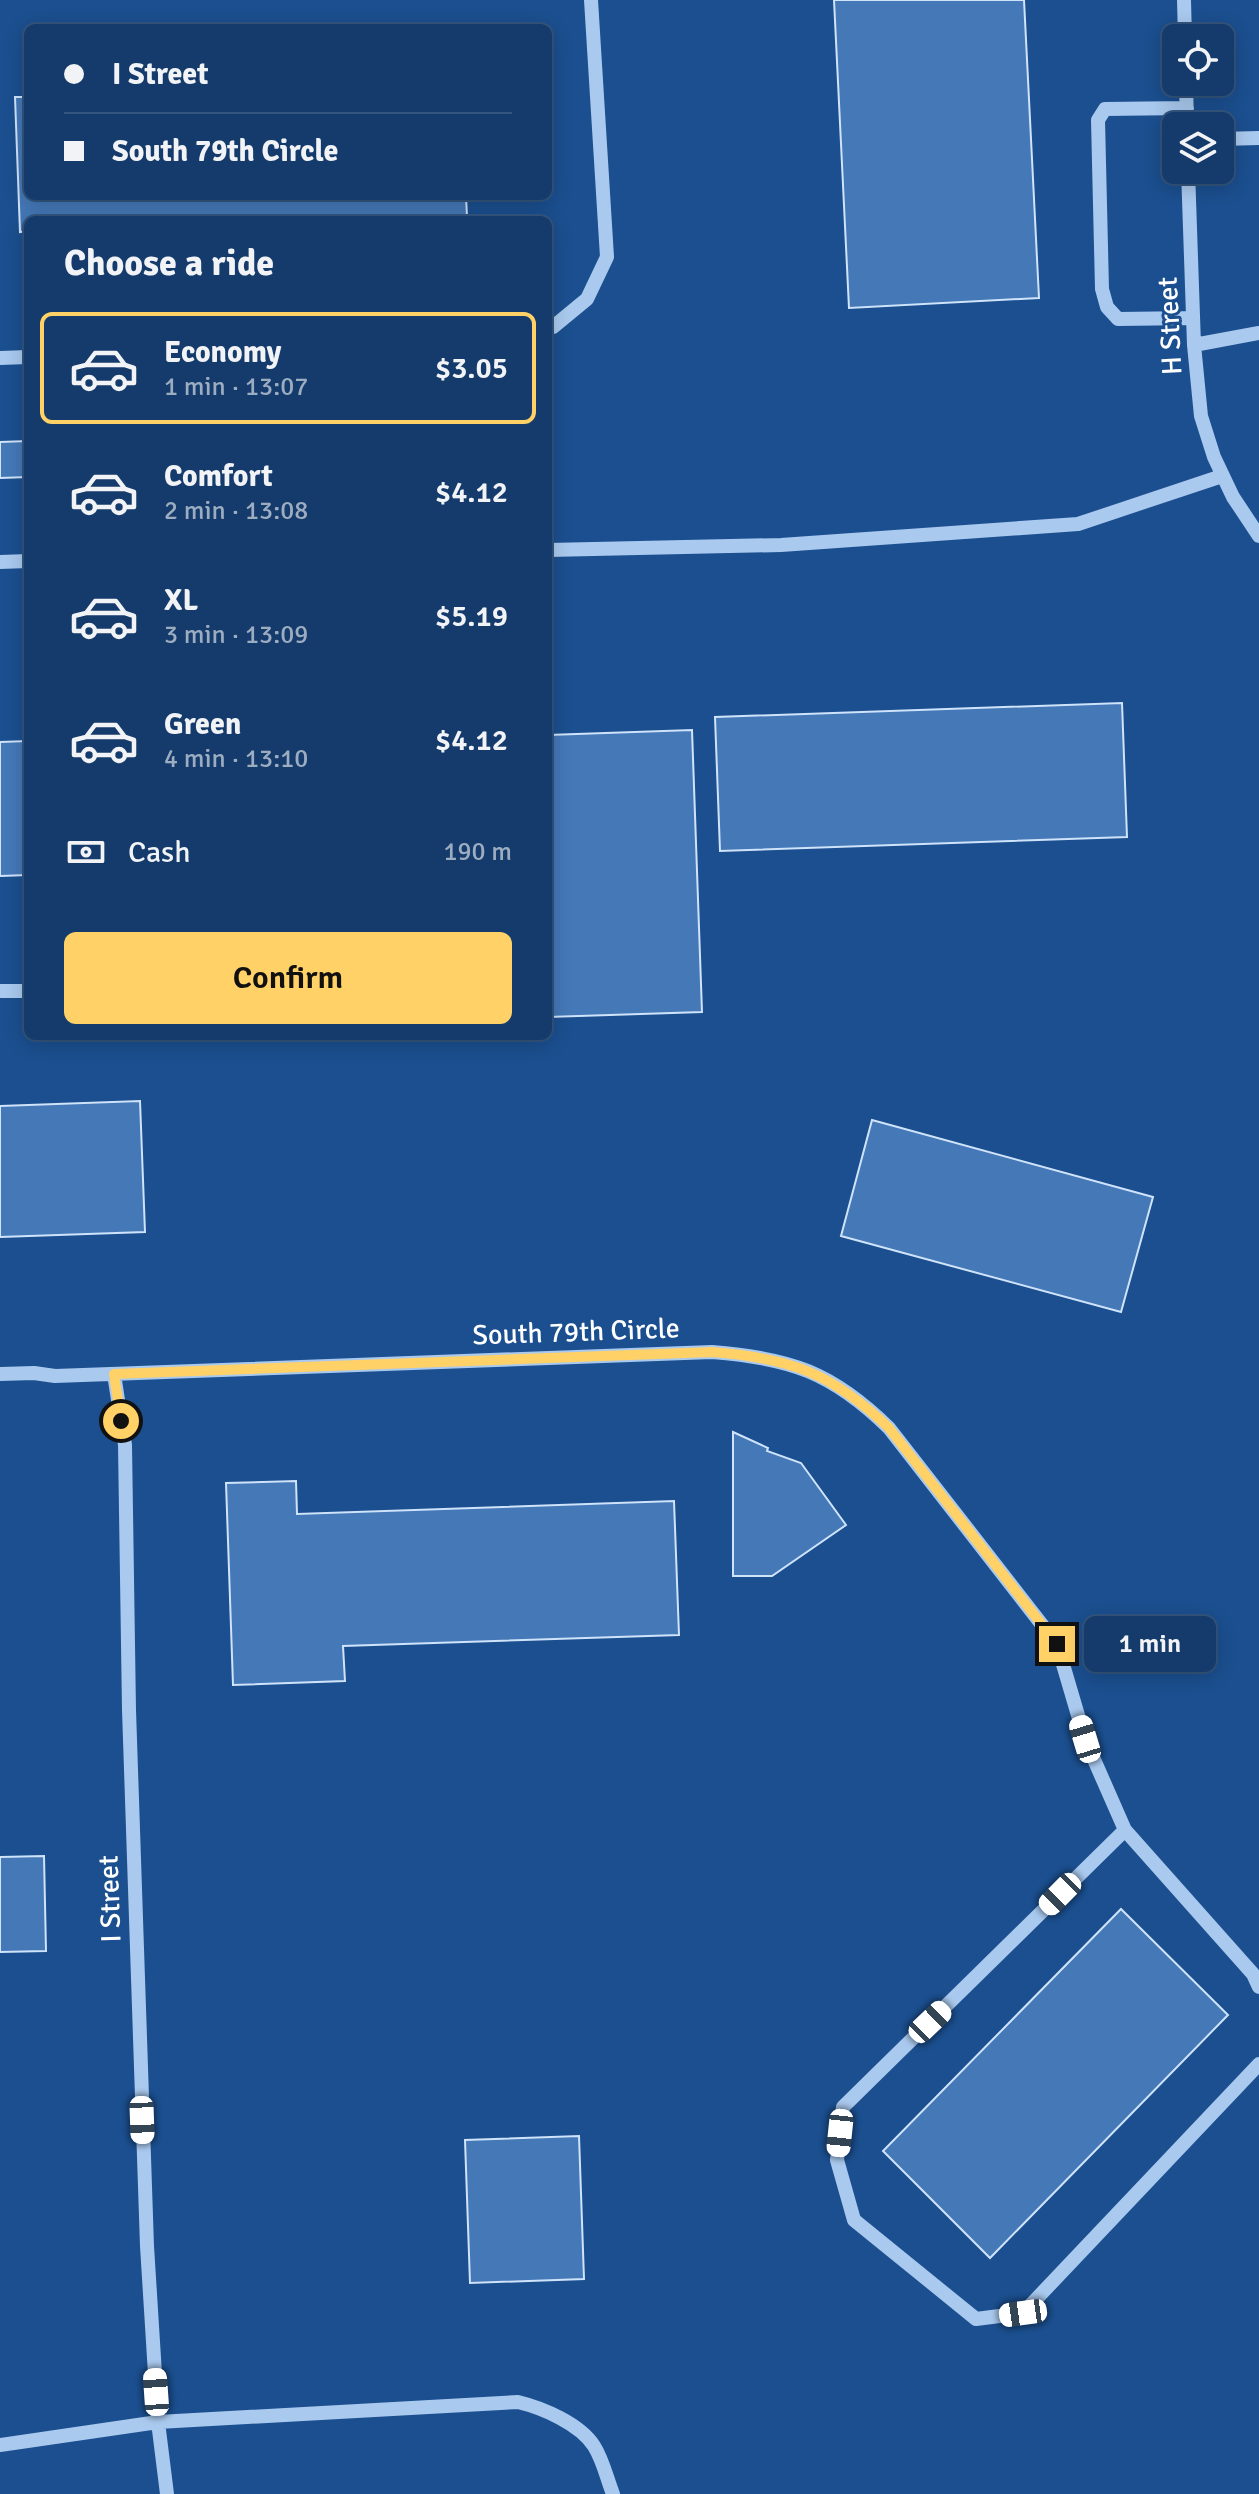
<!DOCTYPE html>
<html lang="en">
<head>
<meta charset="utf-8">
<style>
	:root { --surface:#143b6b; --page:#1d4271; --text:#f1f3f6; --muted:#9dadc1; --line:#33557e; --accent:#ffd166 }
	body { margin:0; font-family:Signika,sans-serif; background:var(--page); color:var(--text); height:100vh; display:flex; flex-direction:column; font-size:30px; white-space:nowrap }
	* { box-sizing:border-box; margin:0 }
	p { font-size:26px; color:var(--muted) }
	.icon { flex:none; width:44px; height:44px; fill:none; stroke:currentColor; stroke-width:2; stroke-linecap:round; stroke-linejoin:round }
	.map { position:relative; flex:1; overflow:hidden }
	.side { position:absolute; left:24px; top:216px; width:528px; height:824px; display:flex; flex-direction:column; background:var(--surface); border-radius:12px; box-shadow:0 4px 20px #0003,0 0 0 2px var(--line) }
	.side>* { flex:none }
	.guide { position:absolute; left:24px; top:24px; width:528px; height:176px; border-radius:12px; box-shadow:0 4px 20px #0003,0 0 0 2px var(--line); display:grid; align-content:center; height:176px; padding:0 40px; background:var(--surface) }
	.controls { position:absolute; left:1162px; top:24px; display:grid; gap:16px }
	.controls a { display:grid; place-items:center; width:72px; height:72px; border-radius:12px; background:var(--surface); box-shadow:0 4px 20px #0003,0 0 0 2px var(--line); font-size:40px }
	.end { position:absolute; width:36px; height:36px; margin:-18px; border:10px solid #ffd166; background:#111; box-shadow:0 0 0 4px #111 }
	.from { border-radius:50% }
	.bubble { position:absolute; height:56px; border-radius:12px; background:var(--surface); box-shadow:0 4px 20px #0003,0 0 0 2px var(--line); font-size:26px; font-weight:600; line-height:56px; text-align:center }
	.car { position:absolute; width:24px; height:48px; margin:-24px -12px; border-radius:10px; box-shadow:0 0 6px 2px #0007; background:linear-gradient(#fff 24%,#345 0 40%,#fff 0 76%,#345 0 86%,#fff 0) }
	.guide b { display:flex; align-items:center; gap:28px; height:76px; font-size:30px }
	.guide b+b { border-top:2px solid var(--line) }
	.guide i { width:20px; height:20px; background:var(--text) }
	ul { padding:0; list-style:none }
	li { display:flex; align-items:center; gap:24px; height:112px; margin:0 16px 12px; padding:0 24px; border:4px solid transparent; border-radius:12px }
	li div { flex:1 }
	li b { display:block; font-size:30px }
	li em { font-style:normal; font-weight:600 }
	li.current { border-color:var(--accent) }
	li>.icon { width:72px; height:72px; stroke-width:1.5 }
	h2 { padding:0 40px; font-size:36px; line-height:96px }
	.pay { display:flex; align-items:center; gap:20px; height:88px; padding:0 40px; font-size:30px }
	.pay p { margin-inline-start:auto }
	.cta { display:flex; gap:16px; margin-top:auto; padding:16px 40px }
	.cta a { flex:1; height:92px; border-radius:12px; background:var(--accent); color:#111; font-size:32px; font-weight:600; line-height:92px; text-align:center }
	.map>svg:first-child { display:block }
	.building { fill:#4478b7; stroke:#cfe3fa; stroke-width:2 }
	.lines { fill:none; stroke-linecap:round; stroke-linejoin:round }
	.minor { stroke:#a9c9ee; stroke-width:14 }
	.route { stroke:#ffd166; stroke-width:10 }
	.labels { text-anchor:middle; stroke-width:6; stroke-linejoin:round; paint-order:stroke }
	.street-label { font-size:28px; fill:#fff; stroke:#1b4f8f }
</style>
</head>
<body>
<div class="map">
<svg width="1259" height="2494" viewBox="0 0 1259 2494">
	<rect width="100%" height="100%" fill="#1b4f8f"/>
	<!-- building -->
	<path class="building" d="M 834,0 L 1024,0 L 1039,298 L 849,308 Z
		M 15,97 L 28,97 L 28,196 L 466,196 L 467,217 L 368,220 L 28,220 L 28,231 L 20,232 Z
		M 28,441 L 28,477 L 0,478 L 0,442 Z
		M 1122,703 L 1127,837 L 720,851 L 715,717 Z
		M 692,730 L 702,1012 L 548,1017 L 548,735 Z
		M 28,741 L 28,875 L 0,876 L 0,742 Z
		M 140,1101 L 145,1232 L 0,1237 L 0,1106 Z
		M 872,1120 L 1153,1197 L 1121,1312 L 841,1236 Z
		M 733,1432 L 768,1448 L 767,1451 L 801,1463 L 846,1525 L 772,1576 L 733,1576 Z
		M 296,1481 L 297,1514 L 674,1501 L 679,1635 L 343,1646 L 345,1681 L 233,1685 L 226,1483 Z
		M 44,1856 L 46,1951 L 0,1952 L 0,1857 Z
		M 1121,1909 L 1228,2015 L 990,2258 L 883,2151 Z
		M 579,2136 L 584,2279 L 470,2283 L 465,2140 Z"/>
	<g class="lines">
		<!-- minor -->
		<path class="minor" d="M 1184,0 L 1185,38
			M 1186,82 L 1187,126
			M 1187,108 L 1105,109 L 1098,120 L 1102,289 L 1107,307 L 1118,319 L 1193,318
			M 1220,139 L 1259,138
			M 1188,170 L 1194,345 L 1201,416 L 1214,457 L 1233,497 L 1259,536
			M 548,328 L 553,327 L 587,299 L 607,257 L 591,0
			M 1194,345 L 1259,333
			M 0,358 L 28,357
			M 548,550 L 781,545 L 1078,524 L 1222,476
			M 0,562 L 28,561
			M 0,991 L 28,991
			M 0,1374 L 34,1373 L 55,1376 L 712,1352 C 790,1358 832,1372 889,1428 L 1057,1644 L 1085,1739 L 1125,1830 L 1253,1974 L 1259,1987
			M 114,1374 L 125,1445 L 129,1710 L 147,2246 L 158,2422 L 167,2494
			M 1125,1830 L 843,2107 L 837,2160 L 854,2220 L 976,2319 L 1023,2313 L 1259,2064
			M 0,2445 L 158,2422 L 518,2402 C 543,2408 580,2424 594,2446 C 603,2460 607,2479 613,2494"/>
	</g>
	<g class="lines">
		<!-- route -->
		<path class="route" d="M 121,1421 L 114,1374 L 712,1352 C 790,1358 832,1373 889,1428 L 1057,1644"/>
	</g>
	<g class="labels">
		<!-- street labels -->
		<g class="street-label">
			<text transform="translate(1169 326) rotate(-93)" y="10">H Street</text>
			<text transform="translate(576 1331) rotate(-2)" y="10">South 79th Circle</text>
			<text transform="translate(109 1899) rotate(-92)" y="10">I Street</text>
		</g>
	</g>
</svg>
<div class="controls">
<a><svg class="icon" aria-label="locate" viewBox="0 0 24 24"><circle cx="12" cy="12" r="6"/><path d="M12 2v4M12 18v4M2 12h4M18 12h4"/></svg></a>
<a><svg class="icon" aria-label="layers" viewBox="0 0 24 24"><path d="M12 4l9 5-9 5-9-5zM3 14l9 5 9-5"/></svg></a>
</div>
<i class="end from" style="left:121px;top:1421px"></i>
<i class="end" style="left:1057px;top:1644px"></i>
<div class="bubble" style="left:1084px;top:1616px;width:132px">1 min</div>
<i class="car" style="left:1085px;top:1739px;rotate:343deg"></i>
<i class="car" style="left:1060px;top:1894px;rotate:225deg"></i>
<i class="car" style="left:930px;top:2022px;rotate:46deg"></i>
<i class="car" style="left:142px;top:2120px;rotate:178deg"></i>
<i class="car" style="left:840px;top:2133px;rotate:186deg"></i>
<i class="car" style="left:1023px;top:2313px;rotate:262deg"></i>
<i class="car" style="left:156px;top:2392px;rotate:356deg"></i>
<div class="guide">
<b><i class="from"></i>I Street</b>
<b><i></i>South 79th Circle</b>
</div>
<section class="side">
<h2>Choose a ride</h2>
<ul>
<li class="current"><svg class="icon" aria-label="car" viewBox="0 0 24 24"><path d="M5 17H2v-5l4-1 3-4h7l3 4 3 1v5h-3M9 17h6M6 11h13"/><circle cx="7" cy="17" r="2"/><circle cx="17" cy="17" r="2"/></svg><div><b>Economy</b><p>1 min · 13:07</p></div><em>$3.05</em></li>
<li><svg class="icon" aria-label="car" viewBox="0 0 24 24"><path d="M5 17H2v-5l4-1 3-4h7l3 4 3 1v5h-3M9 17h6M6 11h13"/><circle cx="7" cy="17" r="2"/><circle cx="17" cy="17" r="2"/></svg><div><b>Comfort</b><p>2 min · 13:08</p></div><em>$4.12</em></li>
<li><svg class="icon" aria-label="car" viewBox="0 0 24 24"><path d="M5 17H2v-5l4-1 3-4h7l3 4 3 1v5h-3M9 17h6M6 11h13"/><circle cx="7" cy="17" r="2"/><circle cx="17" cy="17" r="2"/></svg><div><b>XL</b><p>3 min · 13:09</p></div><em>$5.19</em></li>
<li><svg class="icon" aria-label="car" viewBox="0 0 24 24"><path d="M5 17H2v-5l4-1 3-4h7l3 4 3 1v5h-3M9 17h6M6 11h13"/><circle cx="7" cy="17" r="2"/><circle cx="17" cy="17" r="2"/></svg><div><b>Green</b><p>4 min · 13:10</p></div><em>$4.12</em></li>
</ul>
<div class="pay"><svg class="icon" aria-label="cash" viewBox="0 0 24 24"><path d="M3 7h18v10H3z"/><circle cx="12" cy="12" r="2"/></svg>Cash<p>190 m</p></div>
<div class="cta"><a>Confirm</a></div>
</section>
</div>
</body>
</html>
